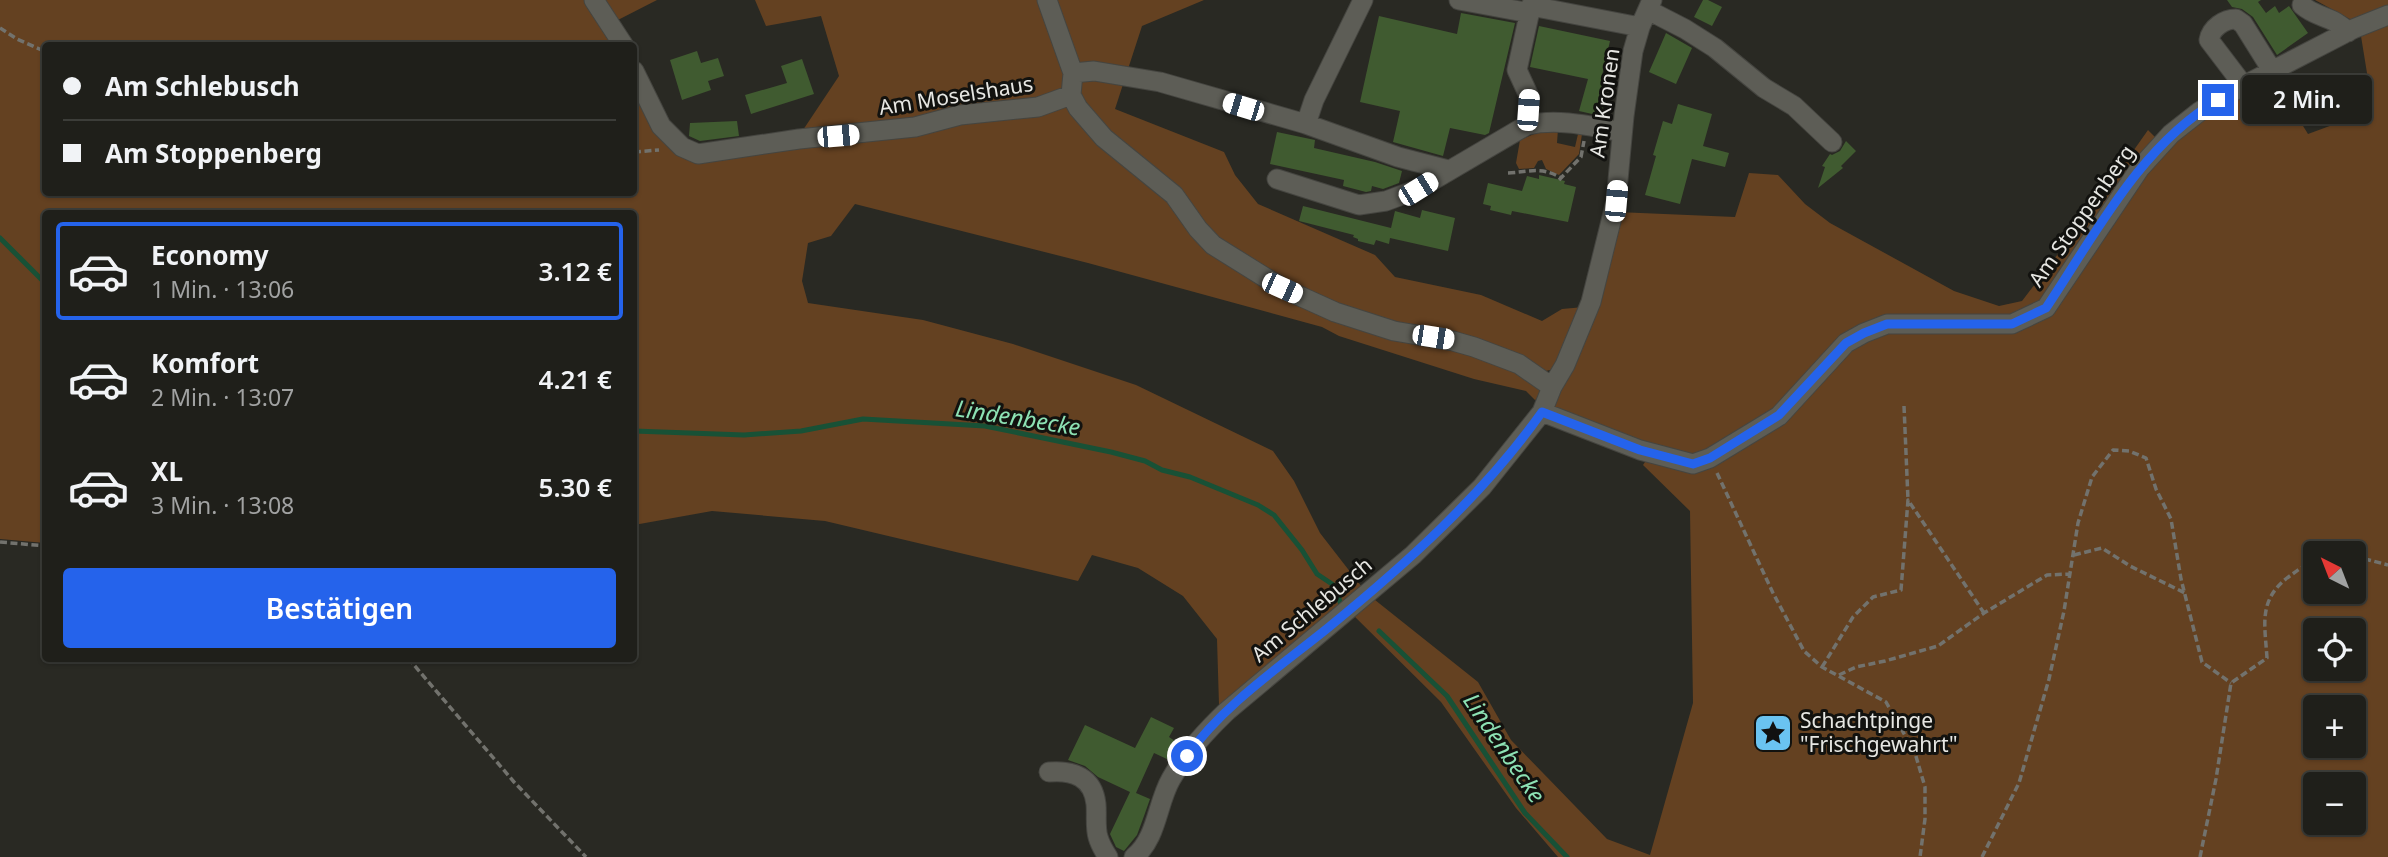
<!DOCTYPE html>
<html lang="de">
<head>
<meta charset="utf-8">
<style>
	:root { --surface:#1f1f1a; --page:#2c2c27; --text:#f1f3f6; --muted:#a1a2a2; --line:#3c3d39; --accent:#2563eb }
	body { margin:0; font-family:"Noto Sans",sans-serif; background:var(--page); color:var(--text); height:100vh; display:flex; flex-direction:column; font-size:26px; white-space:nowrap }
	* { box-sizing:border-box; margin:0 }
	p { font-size:23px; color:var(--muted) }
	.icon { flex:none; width:38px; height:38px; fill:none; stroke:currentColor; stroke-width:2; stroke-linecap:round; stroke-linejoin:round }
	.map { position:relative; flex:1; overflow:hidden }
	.panel { position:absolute; left:42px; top:210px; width:595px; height:452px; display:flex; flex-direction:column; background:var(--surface); border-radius:7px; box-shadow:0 2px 5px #0004,0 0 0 2px var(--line) }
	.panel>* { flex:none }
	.banner { position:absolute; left:42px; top:42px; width:595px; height:154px; border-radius:7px; box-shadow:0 2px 5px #0004,0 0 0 2px var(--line); display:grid; align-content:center; height:154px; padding:0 21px; background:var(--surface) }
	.needle { width:46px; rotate:318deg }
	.tools { position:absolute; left:2303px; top:541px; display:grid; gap:14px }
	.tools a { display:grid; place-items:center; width:63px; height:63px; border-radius:7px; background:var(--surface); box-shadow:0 2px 5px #0004,0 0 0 2px var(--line); font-size:35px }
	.end { position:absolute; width:32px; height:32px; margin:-16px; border:9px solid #2563eb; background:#fff; box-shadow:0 0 0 4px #fff }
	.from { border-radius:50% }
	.bubble { position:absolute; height:49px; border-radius:7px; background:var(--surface); box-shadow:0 2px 5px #0004,0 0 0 2px var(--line); font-size:23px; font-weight:600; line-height:49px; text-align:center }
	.car { position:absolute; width:21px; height:42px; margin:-21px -10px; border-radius:9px; box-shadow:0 0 5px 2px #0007; background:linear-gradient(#fff 24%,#345 0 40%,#fff 0 76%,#345 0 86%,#fff 0) }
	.banner b { display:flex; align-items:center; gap:24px; height:66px; font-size:26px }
	.banner b+b { border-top:2px solid var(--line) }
	.banner i { width:18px; height:18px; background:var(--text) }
	ul { padding:12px 0 0; list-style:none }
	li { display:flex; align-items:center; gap:21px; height:98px; margin:0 14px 10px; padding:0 7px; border:4px solid transparent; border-radius:7px }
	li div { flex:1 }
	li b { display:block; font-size:26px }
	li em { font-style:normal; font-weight:600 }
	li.selected { border-color:var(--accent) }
	li>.icon { width:63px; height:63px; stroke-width:1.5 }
	.cta { display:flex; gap:14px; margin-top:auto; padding:14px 21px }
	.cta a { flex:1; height:80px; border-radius:7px; background:var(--accent); color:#fff; font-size:28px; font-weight:600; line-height:80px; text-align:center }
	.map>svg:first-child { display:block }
	.green { fill:#644121; fill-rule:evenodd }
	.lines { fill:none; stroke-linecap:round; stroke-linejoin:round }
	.stream { stroke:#185136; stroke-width:5 }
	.building { fill:#405b30 }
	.minor-casing { stroke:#454540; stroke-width:21 }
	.path { stroke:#72726d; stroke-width:3.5; stroke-dasharray:7 3.5; stroke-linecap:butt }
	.minor { stroke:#5d5d56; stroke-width:19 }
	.route { stroke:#2563eb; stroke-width:9 }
	.labels { text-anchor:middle; stroke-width:6; stroke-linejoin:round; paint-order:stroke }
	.street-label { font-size:21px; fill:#e7e7e3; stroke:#12120f }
	.poi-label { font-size:21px; fill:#e7e7e3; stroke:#12120f; text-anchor:start }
	.water-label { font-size:23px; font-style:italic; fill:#8de2b4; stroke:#12120f }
</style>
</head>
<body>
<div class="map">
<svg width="2388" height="857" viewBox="0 0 2388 857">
	<rect width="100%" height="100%" fill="#292923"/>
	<!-- green -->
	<path class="green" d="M 0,0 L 657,0 L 614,22 L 619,45 L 46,46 L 46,192 L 634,192 L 634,78 L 679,149 L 803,130 L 839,76 L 821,16 L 766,26 L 755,0 L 1204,0 L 1142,26 L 1115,109 L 1224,152 L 1235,175 L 1258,204 L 1375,255 L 1395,277 L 1481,295 L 1542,321 L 1562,309 L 1584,307 L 1558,368 L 1542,372 L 1502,363 L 1540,389 L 1541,397 L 1535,400 L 1526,391 L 1474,379 L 1339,336 L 1322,327 L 1088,263 L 855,204 L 831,236 L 808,243 L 802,281 L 808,303 L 923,320 L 1013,344 L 1136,385 L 1273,451 L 1294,481 L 1320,533 L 1365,591 L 1205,721 L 1219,705 L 1217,639 L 1183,596 L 1138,568 L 1092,555 L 1078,581 L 825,521 L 712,511 L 634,525 L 634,214 L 46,214 L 45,543 L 0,539 Z
		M 2315,0 L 2388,0 L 2388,11 L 2357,23 Z
		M 2388,19 L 2388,857 L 1558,857 L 1516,808 L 1441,702 L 1351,613 L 1370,596 L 1478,682 L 1511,740 L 1607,839 L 1650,855 L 1693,703 L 1690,511 L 1643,465 L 1649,456 L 1725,455 L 1849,344 L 1888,328 L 2042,315 L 2172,139 L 2266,79 L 2282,111 L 2292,108 L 2308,134 L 2373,110 L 2360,30 ZM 2315,553 L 2354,553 L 2354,592 L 2315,592 ZM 2315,630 L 2354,630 L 2354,668 L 2315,668 ZM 2315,707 L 2354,707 L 2354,746 L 2315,746 ZM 2315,784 L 2354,784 L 2354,822 L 2315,822 Z
		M 1546,129 L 1558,129 L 1557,143 L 1575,147 L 1578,134 L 1582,134 L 1579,154 L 1559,175 L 1546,169 L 1542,160 L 1538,161 L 1534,168 L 1519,169 L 1516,163 L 1520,140 Z
		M 2148,130 L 2158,140 L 2042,307 L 2011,322 L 1887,321 L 1777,413 L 1696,459 L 1563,417 L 1552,404 L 1617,212 L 1735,217 L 1749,173 L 1778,175 L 1805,204 L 1830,223 L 1954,291 L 1999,306 L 2022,301 L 2093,208 Z"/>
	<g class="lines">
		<!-- stream -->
		<path class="stream" d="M 0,238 L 46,284
			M 634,431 L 744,435 L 801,431 L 863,419 L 985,426 L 1111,452 L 1145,461 L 1162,470 L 1190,477 L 1258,505 L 1274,515 L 1302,550 L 1317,574 L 1335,586 L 1340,602
			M 1379,631 L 1447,696 L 1525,813 L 1567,857"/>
	</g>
	<!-- building -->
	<path class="building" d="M 1703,0 L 1708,0 L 1722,7 L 1712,26 L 1694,17 Z
		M 2227,0 L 2261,0 L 2258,2 L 2266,13 L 2275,6 L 2279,13 L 2289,6 L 2308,33 L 2277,55 L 2253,17 L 2242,9 L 2232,7 Z
		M 1461,13 L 1515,23 L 1489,133 L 1485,135 L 1450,128 L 1443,156 L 1393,142 L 1400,111 L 1360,102 L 1379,16 L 1457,34 Z
		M 1539,26 L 1610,41 L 1601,80 L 1609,81 L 1601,116 L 1579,111 L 1588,79 L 1530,67 Z
		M 1666,33 L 1692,48 L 1676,84 L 1649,72 Z
		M 697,51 L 701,63 L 718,58 L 724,76 L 708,81 L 711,90 L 682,100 L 670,60 Z
		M 802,59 L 814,94 L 751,114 L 745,95 L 787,83 L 781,66 Z
		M 1678,104 L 1712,114 L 1703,146 L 1729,153 L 1725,167 L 1692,159 L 1680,204 L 1645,195 L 1656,156 L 1653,155 L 1663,121 L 1672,124 Z
		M 737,121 L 739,136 L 700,141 L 689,136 L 690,123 Z
		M 1277,132 L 1315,140 L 1314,148 L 1375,162 L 1402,171 L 1399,183 L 1383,189 L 1372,186 L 1371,191 L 1366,192 L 1343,186 L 1344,180 L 1270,164 Z
		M 1846,141 L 1856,151 L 1841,166 L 1843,168 L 1818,188 L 1825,167 L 1822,166 L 1830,154 L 1832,155 L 1840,151 Z
		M 1539,175 L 1565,181 L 1564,184 L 1576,187 L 1568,222 L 1512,211 L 1511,215 L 1490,210 L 1491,206 L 1483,204 L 1488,183 L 1522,191 L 1527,176 L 1539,179 Z
		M 1303,206 L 1391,228 L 1395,211 L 1420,218 L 1422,210 L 1455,218 L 1448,251 L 1390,238 L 1389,244 L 1376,240 L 1374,245 L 1358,241 L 1358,239 L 1353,237 L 1354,235 L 1299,221 Z
		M 1151,717 L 1174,728 L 1169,737 L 1178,743 L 1169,760 L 1154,753 L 1136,793 L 1150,799 L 1144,816 L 1137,835 L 1124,851 L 1116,847 L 1110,834 L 1130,792 L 1098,777 L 1085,766 L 1068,760 L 1085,725 L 1135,748 Z"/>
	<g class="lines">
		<defs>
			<path id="minor" d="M 594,0 L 624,46
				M 1047,0 L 1073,73 L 1071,95 L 1078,108 L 1104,138 L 1174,195 L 1198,229 L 1213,245 L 1282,288 L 1335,312 L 1394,331 L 1453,341 L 1474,347 L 1519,364 L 1552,387
				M 1363,0 L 1314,100 L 1306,124 L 1398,157 L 1448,170
				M 1459,0 L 1530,13
				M 2302,5 C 2316,18 2334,16 2348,32
				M 1648,10 L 1685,29 L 1715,48 L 1764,88 L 1794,106 L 1832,142
				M 634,71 L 661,126 L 682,147 L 698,154 L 799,139 L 915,127 L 960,115 L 1038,107 L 1071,95
				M 1073,73 L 1094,71 L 1160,82 L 1306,124
				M 2244,86 L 2209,40 C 2211,28 2224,19 2236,19 L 2243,24 L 2273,72
				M 1622,132 C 1590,126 1559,118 1527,125 L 1529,96 L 1517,70 L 1531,6 L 1640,27
				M 1277,179 L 1359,205 L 1386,201 L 1418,189 L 1527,125
				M 1542,412 L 1640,450 L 1693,464 L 1710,458 L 1779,416 L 1846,343 L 1864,333 L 1887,324 L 2012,324 L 2046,308 L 2140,168 L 2171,134 L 2199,112 L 2237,89 L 2353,29 L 2388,15
				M 1049,772 C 1073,770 1093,777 1096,804 C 1097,815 1095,827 1098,837 C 1100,844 1104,851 1108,857
				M 1134,857 C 1157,839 1157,803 1171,779 C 1185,754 1206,731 1227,711 L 1413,555 L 1482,487 L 1542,412 L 1552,387 L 1565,365 L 1591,302 L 1616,201 L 1624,116 L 1633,51 L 1640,27 L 1652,0"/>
		</defs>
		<!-- minor casing -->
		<use href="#minor" class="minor-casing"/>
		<!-- path -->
		<path class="path" d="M 0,28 L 17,39 L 46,52
			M 634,152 L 659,150
			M 1508,173 C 1529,172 1542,166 1561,178
			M 1559,180 L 1581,157 L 1584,141
			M 1904,406 L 1908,500
			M 1717,473 L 1773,593 L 1804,651 L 1822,667 L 1886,702 L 1915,753 L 1925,787 L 1925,819 L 1920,857
			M 0,542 L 46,546
			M 2074,555 L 2102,548 L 2130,566 L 2185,593
			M 2354,556 L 2388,565
			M 408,658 L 514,782 L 586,857
			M 1822,667 L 1853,617 L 1873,597 L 1901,590 L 1908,500 L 1984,613
			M 1839,675 L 1856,667 L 1885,661 L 1938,646 L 1984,613 L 2047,575 L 2070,574
			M 1982,857 L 2019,783 L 2049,679 L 2064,611 L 2078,523 L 2092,477 L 2113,450 L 2129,451 L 2146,458 L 2156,489 L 2171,519 L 2181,579 L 2202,662 L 2231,683
			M 2200,857 L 2216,779 L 2231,683 L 2267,658 C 2265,625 2258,601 2287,578 C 2297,571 2303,565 2315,562"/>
		<!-- minor -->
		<use href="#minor" class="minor"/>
	</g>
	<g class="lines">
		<!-- route -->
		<path class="route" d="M 1187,756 C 1223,705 1281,666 1329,627 C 1407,563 1483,495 1542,412 L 1640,450 L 1693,464 L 1710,458 L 1779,415 L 1846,343 L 1864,333 L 1887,324 L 2012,324 L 2046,308 C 2095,235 2140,146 2218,100"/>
	</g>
	<!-- icons -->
	<defs>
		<symbol id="sight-square" viewBox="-11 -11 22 22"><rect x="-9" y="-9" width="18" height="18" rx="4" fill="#6ac3f1" stroke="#12120f"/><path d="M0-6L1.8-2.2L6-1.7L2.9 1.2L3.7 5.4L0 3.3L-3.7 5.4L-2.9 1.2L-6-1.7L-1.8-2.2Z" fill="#111"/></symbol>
	</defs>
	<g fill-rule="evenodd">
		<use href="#sight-square" x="1751" y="711" width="44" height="44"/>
	</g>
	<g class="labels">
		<!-- street labels -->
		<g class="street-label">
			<text transform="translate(956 96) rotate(-9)" y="7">Am Moselshaus</text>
			<text transform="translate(1605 103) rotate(-82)" y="7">Am Kronen</text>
			<text transform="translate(2082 216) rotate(-55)" y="7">Am Stoppenberg</text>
			<text transform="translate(1312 610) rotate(-40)" y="7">Am Schlebusch</text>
		</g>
		<!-- poi labels -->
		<g class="poi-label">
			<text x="1800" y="728">Schachtpinge<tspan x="1800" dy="24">"Frischgewahrt"</tspan></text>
		</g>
		<!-- water labels -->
		<g class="water-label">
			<text transform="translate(1018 418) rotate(9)" y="8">Lindenbecke</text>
			<text transform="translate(1504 748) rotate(56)" y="8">Lindenbecke</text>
		</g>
	</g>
</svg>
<div class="tools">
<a><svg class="needle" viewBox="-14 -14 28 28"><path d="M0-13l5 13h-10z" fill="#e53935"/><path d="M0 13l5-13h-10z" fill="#a1a2a2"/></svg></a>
<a><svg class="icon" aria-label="locate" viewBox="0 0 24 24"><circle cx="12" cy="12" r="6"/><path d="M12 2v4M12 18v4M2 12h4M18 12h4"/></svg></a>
<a>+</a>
<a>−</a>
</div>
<i class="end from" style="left:1187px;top:756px"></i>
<i class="end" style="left:2218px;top:100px"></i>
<div class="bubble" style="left:2242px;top:75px;width:130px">2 Min.</div>
<i class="car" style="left:1243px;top:107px;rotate:287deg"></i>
<i class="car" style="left:1528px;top:110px;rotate:4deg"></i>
<i class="car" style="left:838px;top:136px;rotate:85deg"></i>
<i class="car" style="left:1418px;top:189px;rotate:58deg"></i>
<i class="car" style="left:1616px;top:201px;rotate:5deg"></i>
<i class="car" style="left:1282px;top:288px;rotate:114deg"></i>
<i class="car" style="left:1433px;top:337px;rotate:99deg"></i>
<div class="banner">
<b><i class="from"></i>Am Schlebusch</b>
<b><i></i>Am Stoppenberg</b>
</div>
<section class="panel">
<ul>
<li class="selected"><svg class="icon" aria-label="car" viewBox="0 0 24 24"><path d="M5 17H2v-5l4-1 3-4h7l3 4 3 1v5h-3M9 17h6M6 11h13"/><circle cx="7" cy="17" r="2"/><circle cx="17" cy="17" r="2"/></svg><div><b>Economy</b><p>1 Min. · 13:06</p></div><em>3.12 €</em></li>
<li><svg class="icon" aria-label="car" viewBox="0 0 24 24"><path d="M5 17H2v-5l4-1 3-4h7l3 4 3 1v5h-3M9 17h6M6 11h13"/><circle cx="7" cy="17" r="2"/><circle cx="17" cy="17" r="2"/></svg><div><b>Komfort</b><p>2 Min. · 13:07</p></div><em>4.21 €</em></li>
<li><svg class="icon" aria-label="car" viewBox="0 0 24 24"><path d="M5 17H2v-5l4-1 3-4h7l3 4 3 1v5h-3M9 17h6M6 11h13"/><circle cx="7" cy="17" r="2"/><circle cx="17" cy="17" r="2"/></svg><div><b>XL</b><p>3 Min. · 13:08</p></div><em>5.30 €</em></li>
</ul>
<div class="cta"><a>Bestätigen</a></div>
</section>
</div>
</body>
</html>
